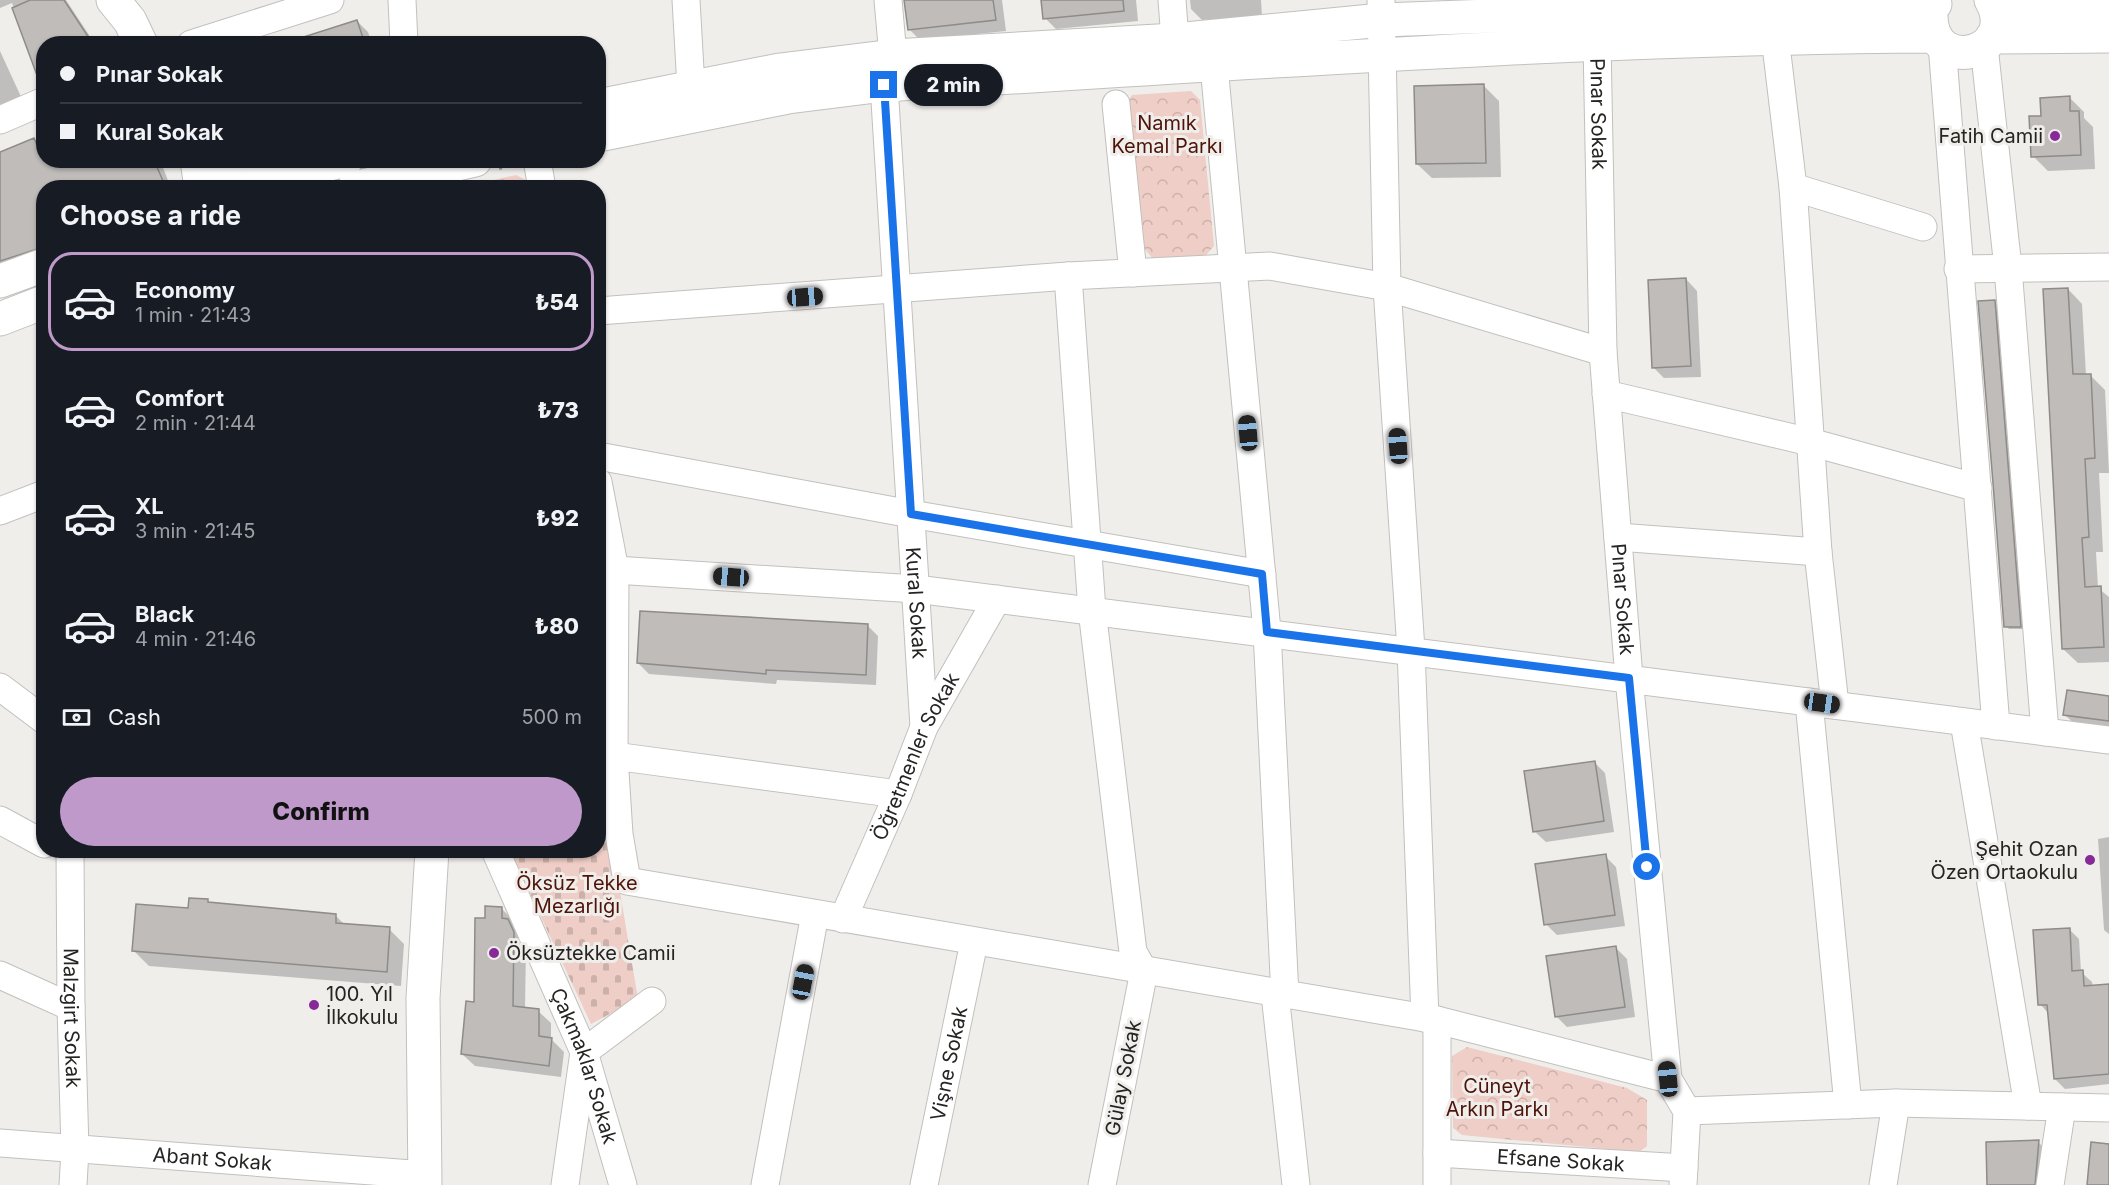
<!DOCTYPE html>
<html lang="en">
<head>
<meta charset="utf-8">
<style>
	:root { --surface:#171b24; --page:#242831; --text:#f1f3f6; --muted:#9ea1a6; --line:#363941; --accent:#c099cb }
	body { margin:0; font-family:Inter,sans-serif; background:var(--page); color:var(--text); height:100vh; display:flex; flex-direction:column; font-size:22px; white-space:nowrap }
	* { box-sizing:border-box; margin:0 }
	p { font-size:20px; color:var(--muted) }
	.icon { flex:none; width:33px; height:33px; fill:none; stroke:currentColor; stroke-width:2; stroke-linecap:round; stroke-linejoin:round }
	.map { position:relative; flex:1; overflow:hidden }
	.sheet { position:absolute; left:36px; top:180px; width:570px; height:678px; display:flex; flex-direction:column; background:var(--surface); border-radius:24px; box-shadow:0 2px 4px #0004 }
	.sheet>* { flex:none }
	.guide { position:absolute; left:36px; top:36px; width:570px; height:132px; border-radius:24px; box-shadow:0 2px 4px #0004; display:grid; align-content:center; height:132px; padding:0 24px; background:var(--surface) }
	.end { position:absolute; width:27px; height:27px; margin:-14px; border:8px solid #1a73e8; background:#fff; box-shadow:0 0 0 3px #fff }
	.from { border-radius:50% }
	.bubble { position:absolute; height:42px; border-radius:21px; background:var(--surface); box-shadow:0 2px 4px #0004; font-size:20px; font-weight:800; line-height:42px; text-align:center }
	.car { position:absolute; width:18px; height:36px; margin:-18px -9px; border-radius:8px; box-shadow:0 0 4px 2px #0007; background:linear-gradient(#222 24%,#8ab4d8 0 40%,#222 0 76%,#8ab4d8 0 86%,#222 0) }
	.guide b { display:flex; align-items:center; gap:21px; height:57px; font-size:22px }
	.guide b+b { border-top:2px solid var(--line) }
	.guide i { width:15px; height:15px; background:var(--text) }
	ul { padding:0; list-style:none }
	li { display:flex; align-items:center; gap:18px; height:99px; margin:0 12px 9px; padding:0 12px; border:3px solid transparent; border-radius:24px }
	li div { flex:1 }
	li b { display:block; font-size:22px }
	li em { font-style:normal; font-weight:800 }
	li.selected { border-color:var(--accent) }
	li>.icon { width:54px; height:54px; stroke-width:1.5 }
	h2 { padding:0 24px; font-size:27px; line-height:72px }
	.pay { display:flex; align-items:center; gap:15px; height:66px; padding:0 24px; font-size:22px }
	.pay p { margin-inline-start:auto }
	.button { display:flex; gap:12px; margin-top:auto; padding:12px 24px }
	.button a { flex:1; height:69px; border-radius:36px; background:var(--accent); color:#111; font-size:24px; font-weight:800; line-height:69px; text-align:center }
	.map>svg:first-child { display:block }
	.cemetery { fill:url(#cemetery-stones) }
	.park { fill:url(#park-crowns) }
	.shadow { fill:#0003 }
	.building { fill:#bfbcba; stroke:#8e8b89; stroke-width:1.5 }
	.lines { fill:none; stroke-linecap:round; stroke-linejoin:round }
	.minor-casing { stroke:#c2c0bd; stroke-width:29 }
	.major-casing { stroke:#c2c0bd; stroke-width:35 }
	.path { stroke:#a2a09e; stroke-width:4; stroke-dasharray:3 4.5; stroke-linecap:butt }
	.minor { stroke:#fff; stroke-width:27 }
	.major { stroke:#fff; stroke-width:33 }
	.route { stroke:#1a73e8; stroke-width:8 }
	.poi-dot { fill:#852a96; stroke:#f0eeeb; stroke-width:2 }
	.labels { text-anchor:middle; stroke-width:6; stroke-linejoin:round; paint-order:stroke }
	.street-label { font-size:20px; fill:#252423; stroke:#f0eeeb }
	.park-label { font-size:20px; fill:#4f1409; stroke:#f0eeeb }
	.poi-label { font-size:20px; fill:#252423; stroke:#f0eeeb; text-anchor:end }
</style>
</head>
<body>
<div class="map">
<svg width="2109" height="1185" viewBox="0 0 2109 1185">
	<defs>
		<pattern id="cemetery-stones" width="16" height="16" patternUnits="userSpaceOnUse" patternTransform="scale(1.5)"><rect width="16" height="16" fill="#eecec6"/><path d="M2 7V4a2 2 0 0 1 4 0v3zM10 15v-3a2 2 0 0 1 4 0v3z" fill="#ccb1aa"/></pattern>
		<pattern id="park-crowns" width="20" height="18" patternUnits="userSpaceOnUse" patternTransform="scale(1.5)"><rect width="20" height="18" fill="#eecec6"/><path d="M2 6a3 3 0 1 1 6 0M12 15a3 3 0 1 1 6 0" fill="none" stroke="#ccb1aa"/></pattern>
	</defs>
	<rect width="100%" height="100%" fill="#f0eeeb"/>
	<!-- cemetery -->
	<path class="cemetery" d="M 599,754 L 602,760 L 616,868 L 638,999 L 591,1024 L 510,851 L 598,850 Z"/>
	<!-- park -->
	<path class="park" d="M 1191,91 L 1200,100 L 1214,246 L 1206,255 L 1153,259 L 1144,248 L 1126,104 L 1132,95 Z
		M 516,175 L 528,181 L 529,188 L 459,188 Z
		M 1467,1047 L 1627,1088 L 1647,1100 L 1647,1146 L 1639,1152 L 1462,1135 L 1453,1128 L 1452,1056 Z"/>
	<!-- shadow -->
	<path class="shadow" d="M 0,0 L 66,0 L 95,44 L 44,44 L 40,78 L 12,3 L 0,8 Z
		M 906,0 L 1002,0 L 1006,31 L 920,40 L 909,29 Z
		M 1043,0 L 1136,0 L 1138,21 L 1056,29 L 1045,18 Z
		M 1190,0 L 1261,0 L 1262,16 L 1202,20 L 1191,9 Z
		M 357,21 L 368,32 L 372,44 L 295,44 Z
		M 0,51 L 23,101 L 0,111 Z
		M 1484,86 L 1499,101 L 1501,177 L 1432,178 L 1417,164 Z
		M 2069,97 L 2084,112 L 2084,118 L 2093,127 L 2095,169 L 2048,171 L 2033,156 L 2043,117 Z
		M 34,139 L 44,149 L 44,160 L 160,160 L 171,188 L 44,188 L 44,260 L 0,279 L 0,153 Z
		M 1686,279 L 1697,291 L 1701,377 L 1664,378 L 1653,367 Z
		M 2068,289 L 2082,304 L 2086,375 L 2090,375 L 2105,390 L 2109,473 L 2099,473 L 2103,552 L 2096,552 L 2098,588 L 2109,597 L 2109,662 L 2078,663 L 2063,649 Z
		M 1994,301 L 1997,305 L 2023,629 L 2009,629 L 2006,626 Z
		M 741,616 L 867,625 L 878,636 L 876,685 L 777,680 L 776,684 L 649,674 L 638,663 L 740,620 Z
		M 2109,698 L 2109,733 L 2080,729 L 2065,715 Z
		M 1594,762 L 1605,773 L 1614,832 L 1546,842 L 1534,831 Z
		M 2109,837 L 2109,934 L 2104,930 L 2098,839 Z
		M 1605,856 L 1616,867 L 1625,926 L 1557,935 L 1546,924 Z
		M 208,901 L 211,904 L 335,915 L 345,925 L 389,929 L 404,944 L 401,986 L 149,966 L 134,951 L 190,909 Z
		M 501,908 L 514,921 L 514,927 L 526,945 L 525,1009 L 538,1011 L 551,1023 L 551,1039 L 564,1052 L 561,1077 L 475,1066 L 462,1054 L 476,1003 L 487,919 Z
		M 2069,929 L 2079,939 L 2081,972 L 2092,982 L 2093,987 L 2109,985 L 2109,1084 L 2065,1089 L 2055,1079 L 2049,1014 L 2040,1004 Z
		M 1616,948 L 1627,959 L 1635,1017 L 1567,1027 L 1556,1016 Z
		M 2038,1142 L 2049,1153 L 2046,1185 L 1989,1185 Z"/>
	<!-- building -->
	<path class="building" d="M 30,0 L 64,0 L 93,44 L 44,44 L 44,86 L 41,86 L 12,8 Z
		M 904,0 L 993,0 L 996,20 L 908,30 Z
		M 1041,0 L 1123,0 L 1124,11 L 1043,19 Z
		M 357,20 L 365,44 L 294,44 L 294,40 Z
		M 1484,84 L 1486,163 L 1416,164 L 1414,86 Z
		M 2070,96 L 2070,111 L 2079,111 L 2081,155 L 2031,157 L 2029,116 L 2041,116 L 2040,98 Z
		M 34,138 L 44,161 L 154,160 L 166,188 L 44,188 L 44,247 L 0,261 L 0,152 Z
		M 1686,278 L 1691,366 L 1652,368 L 1648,280 Z
		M 2068,288 L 2073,374 L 2091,374 L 2095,458 L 2085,459 L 2089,537 L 2082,538 L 2085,587 L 2101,586 L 2104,647 L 2062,649 L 2043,289 Z
		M 1995,300 L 2021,627 L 2004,627 L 1993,483 L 1978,301 Z
		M 640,611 L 868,624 L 866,675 L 766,670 L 766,674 L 637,663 Z
		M 2067,690 L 2109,696 L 2109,721 L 2063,715 Z
		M 1595,761 L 1604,821 L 1533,832 L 1524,771 Z
		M 1606,854 L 1615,915 L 1544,925 L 1535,864 Z
		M 189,898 L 208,899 L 208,902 L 336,914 L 336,923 L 390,927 L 387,972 L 132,951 L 136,904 L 188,908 Z
		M 485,906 L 502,907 L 502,918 L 508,919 L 514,932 L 513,1006 L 539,1009 L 539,1036 L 552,1038 L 549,1066 L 461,1054 L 466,1001 L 474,1002 L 475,918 L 485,918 Z
		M 2070,928 L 2072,971 L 2083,970 L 2084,986 L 2109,984 L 2109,1074 L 2054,1079 L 2047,1005 L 2038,1005 L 2033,930 Z
		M 1616,946 L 1625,1007 L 1555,1017 L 1546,956 Z
		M 2039,1140 L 2035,1185 L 1987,1185 L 1986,1142 Z
		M 2091,1142 L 2109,1144 L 2109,1185 L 2087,1185 Z"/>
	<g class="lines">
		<defs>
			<g id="minor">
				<path d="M 402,0 L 404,44"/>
				<path d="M 686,0 L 691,87"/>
				<path d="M 888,0 L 893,56"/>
				<path d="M 1172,0 L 1175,40"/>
				<path d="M 1381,0 L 1387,287 L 1411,650 L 1425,1018"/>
				<path d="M 1775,37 L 1793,187 L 1818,552 L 1835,705"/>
				<path id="s1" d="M 1597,42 L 1603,352 L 1629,678 L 1668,1079 L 1687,1111 L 1683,1185"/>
				<path d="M 191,44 L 330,0"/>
				<path d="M 1942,44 L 1996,726"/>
				<path d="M 1984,46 L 2008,268 L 2045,732"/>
				<path d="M 1214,66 L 1267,631 L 1285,996"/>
				<path id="s2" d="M 884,85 L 924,727"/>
				<path d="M 1116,104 L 1133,273"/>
				<path d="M 0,120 L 44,101"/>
				<path d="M 537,160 L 542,188"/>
				<path d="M 1793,187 L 1923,227"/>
				<path d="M 1958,269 L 2109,267"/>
				<path d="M 1068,276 L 1092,610 L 1133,952 L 1144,971 L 1102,1185"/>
				<path d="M 598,311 L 1068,276 L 1270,266 L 1387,287 L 1603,352"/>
				<path d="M 1606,394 L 1810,442 L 1978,488"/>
				<path d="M 598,456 L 911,514 L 1262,574"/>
				<path d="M 598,482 L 615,570 L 614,756"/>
				<path d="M 0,511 L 44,494"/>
				<path d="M 1618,537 L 1818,552"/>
				<path d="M 598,573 L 615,570 L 916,589 L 2109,740"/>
				<path d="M 0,687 L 44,720"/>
				<path d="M 1809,702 L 1848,1105"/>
				<path d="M 1964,722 L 2028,1106"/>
				<path d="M 898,794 L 614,756 L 619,834 L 627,881 L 1437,1020 L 1668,1079"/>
				<path d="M 0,820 L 44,844"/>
				<path id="s3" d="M 70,850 L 71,1007 L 75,1150 L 73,1185"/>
				<path id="s4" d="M 495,850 L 584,1052 L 623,1185"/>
				<path id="s5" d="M 843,919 L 898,794 L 924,727 L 997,599"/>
				<path d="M 0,975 L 71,1007"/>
				<path d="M 1275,994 L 1296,1185"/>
				<path d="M 1687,1111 L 1896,1103 L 2109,1108"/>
				<path id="s6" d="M 0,1143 L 425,1175"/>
				<path id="s7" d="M 1437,1153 L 1684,1168"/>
				<path d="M 565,1185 L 584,1052 L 652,1001"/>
				<path d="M 765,1185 L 815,914"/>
				<path id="s8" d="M 924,1185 L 974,942"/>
				<path d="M 1437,1185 L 1437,1020"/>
				<path d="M 1883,1185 L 1896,1103"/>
				<path d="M 2050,1185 L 2062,1107"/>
			</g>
			<path id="major" d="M 113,0 L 130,21 L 141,44
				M 1995,7 L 2109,5
				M 1931,16 C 1932,78 2021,53 1991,0
				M 1992,37 L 2109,36
				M 598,106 L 780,70 L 893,56 L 1175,40 L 1382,20 L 1732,7 L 1935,4
				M 598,135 L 788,97 L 884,85 C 1234,64 1583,38 1934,36
				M 197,160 L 201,188
				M 212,160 L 236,185
				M 240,186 L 346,160
				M 354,188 L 475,160
				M 0,281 L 44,265
				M 0,319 L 44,302
				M 425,1185 L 423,998 L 432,850"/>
		</defs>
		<!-- minor casing -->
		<use href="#minor" class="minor-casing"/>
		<!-- major casing -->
		<use href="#major" class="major-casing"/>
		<!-- path -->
		<path class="path" d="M 499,168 L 515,164"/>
		<!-- minor -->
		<use href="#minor" class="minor"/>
		<!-- major -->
		<use href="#major" class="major"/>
	</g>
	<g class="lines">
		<!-- route -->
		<path class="route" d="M 884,85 L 911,514 L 1262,574 L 1267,632 L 1629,678 L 1647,867"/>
	</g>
	<!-- markers -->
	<g class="poi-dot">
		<circle cx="2055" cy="136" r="6"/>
		<circle cx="2090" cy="860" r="6"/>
		<circle cx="494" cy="953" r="6"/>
		<circle cx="314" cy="1005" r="6"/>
	</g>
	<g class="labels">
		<!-- street labels -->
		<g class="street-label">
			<text dy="7" stroke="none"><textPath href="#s1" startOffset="72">Pınar Sokak</textPath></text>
			<text dy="7" stroke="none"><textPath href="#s1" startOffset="558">Pınar Sokak</textPath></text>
			<text dy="7" stroke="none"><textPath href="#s2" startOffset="519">Kural Sokak</textPath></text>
			<text dy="7" stroke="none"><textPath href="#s5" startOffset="178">Öğretmenler Sokak</textPath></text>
			<text dy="7" stroke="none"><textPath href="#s3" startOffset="168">Malzgirt Sokak</textPath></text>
			<text dy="7" stroke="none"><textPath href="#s8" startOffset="124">Vişne Sokak</textPath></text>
			<text dy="7" stroke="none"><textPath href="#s4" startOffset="234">Çakmaklar Sokak</textPath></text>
			<text transform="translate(1123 1078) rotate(-79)" y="7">Gülay Sokak</text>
			<text dy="7" stroke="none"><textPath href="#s6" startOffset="213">Abant Sokak</textPath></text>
			<text dy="7" stroke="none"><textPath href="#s7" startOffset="124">Efsane Sokak</textPath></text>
		</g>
		<!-- park labels -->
		<g class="park-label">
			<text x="1167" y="130">Namık<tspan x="1167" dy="23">Kemal Parkı</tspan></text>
			<text x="577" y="890">Öksüz Tekke<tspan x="577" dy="23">Mezarlığı</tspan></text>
			<text x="1497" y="1093">Cüneyt<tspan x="1497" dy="23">Arkın Parkı</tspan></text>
		</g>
		<!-- poi labels -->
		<g class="poi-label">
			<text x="2043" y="143">Fatih Camii</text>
			<text x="2078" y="856">Şehit Ozan<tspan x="2078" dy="23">Özen Ortaokulu</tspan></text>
			<text x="506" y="960" text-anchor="start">Öksüztekke Camii</text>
			<text x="326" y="1001" text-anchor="start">100. Yıl<tspan x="326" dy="23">İlkokulu</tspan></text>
		</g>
	</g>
</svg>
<i class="end from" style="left:1647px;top:867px"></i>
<i class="end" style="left:884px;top:85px"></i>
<div class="bubble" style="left:904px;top:64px;width:99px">2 min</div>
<i class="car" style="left:805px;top:297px;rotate:86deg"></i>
<i class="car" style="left:1248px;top:433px;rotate:355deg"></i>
<i class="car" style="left:1398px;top:446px;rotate:356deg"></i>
<i class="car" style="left:731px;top:577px;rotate:274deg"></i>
<i class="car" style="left:1822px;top:703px;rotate:98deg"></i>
<i class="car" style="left:803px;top:982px;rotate:11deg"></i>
<i class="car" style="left:1668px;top:1079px;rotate:354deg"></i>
<div class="guide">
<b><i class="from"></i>Pınar Sokak</b>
<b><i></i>Kural Sokak</b>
</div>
<section class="sheet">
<h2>Choose a ride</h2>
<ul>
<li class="selected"><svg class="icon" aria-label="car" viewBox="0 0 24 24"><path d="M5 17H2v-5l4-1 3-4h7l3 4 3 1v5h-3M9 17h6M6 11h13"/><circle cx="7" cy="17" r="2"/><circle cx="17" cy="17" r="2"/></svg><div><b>Economy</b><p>1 min · 21:43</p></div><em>₺54</em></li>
<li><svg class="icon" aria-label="car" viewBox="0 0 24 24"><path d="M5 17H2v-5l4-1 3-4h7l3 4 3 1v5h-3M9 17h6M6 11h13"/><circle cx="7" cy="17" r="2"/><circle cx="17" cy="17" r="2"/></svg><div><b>Comfort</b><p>2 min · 21:44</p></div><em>₺73</em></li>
<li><svg class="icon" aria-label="car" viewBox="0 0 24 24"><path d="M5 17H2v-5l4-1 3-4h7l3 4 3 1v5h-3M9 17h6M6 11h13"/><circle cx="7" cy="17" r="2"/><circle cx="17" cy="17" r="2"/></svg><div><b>XL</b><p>3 min · 21:45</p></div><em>₺92</em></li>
<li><svg class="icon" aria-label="car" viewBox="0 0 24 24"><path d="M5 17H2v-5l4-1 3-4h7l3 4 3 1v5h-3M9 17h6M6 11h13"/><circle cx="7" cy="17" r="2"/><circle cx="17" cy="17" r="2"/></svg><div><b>Black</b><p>4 min · 21:46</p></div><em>₺80</em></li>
</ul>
<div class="pay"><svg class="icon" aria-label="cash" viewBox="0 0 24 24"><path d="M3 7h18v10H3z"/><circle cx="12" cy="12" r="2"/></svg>Cash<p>500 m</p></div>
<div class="button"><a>Confirm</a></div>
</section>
</div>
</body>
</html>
